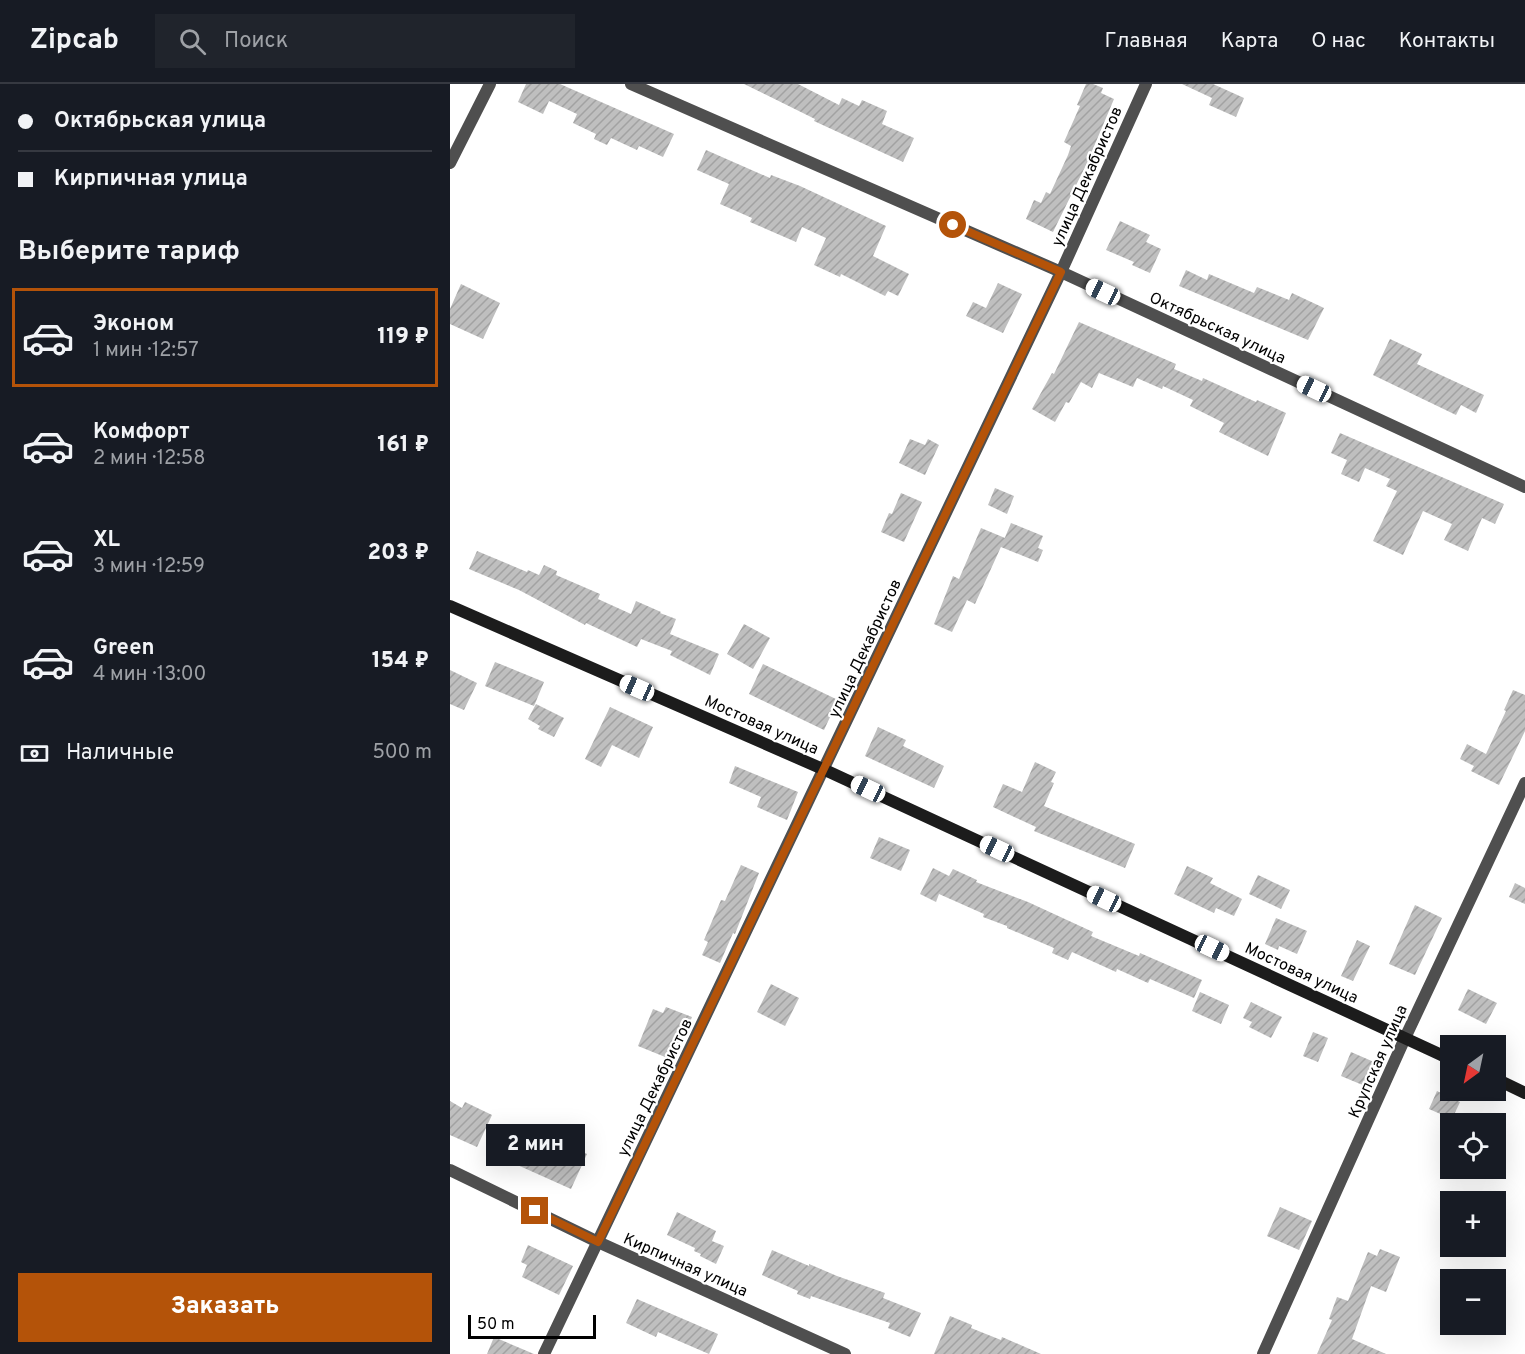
<!DOCTYPE html>
<html lang="ru">
<head>
<meta charset="utf-8">
<style>
	:root { --surface:#171b24; --page:#20242c; --text:#f1f3f6; --muted:#9ea1a6; --line:#363941; --accent:#b45309 }
	body { margin:0; font-family:Overpass,sans-serif; background:var(--page); color:var(--text); height:100vh; display:flex; flex-direction:column; font-size:22px; white-space:nowrap }
	* { box-sizing:border-box; margin:0 }
	p { font-size:20px; color:var(--muted) }
	.icon { flex:none; width:33px; height:33px; fill:none; stroke:currentColor; stroke-width:2; stroke-linecap:round; stroke-linejoin:round }
	.map { position:relative; flex:1; overflow:hidden }
	.drawer { display:flex; flex-direction:column; background:var(--surface); width:450px }
	.drawer>* { flex:none }
	.top-card { display:grid; align-content:center; height:132px; padding:0 18px; background:var(--surface) }
	.needle { width:39px; rotate:213deg }
	.controls { position:absolute; left:990px; top:951px; display:grid; gap:12px }
	.controls a { display:grid; place-items:center; width:66px; height:66px; border-radius:0px; background:var(--surface); box-shadow:0 6px 24px #0002; font-size:30px }
	.scale { position:absolute; left:18px; bottom:15px; width:128px; box-sizing:border-box; padding-left:6px; border:3px solid #000; border-top:0; font-size:16px; line-height:21px; white-space:nowrap; color:#000; -webkit-text-stroke:4px #fff; paint-order:stroke }
	.end { position:absolute; width:27px; height:27px; margin:-14px; border:8px solid #b45309; background:#fff; box-shadow:0 0 0 3px #fff }
	.from { border-radius:50% }
	.bubble { position:absolute; height:42px; border-radius:0px; background:var(--surface); box-shadow:0 6px 24px #0002; font-size:20px; font-weight:800; line-height:42px; text-align:center }
	.car { position:absolute; width:18px; height:36px; margin:-18px -9px; border-radius:8px; box-shadow:0 0 4px 2px #0007; background:linear-gradient(#fff 24%,#345 0 40%,#fff 0 76%,#345 0 86%,#fff 0) }
	.top-card b { display:flex; align-items:center; gap:21px; height:57px; font-size:22px }
	.top-card b+b { border-top:2px solid var(--line) }
	.top-card i { width:15px; height:15px; background:var(--text) }
	ul { padding:0; list-style:none }
	li { display:flex; align-items:center; gap:18px; height:99px; margin:0 12px 9px; padding:0 6px; border:3px solid transparent; border-radius:0px }
	li div { flex:1 }
	li b { display:block; font-size:22px }
	li em { font-style:normal; font-weight:800 }
	li.active { border-color:var(--accent) }
	li>.icon { width:54px; height:54px; stroke-width:1.5 }
	h2 { padding:0 18px; font-size:27px; line-height:72px }
	.pay { display:flex; align-items:center; gap:15px; height:66px; padding:0 18px; font-size:22px }
	.pay p { margin-inline-start:auto }
	.action { display:flex; gap:12px; margin-top:auto; padding:12px 18px }
	.action a { flex:1; height:69px; border-radius:0px; background:var(--accent); color:#fff; font-size:24px; font-weight:800; line-height:69px; text-align:center }
	header { display:flex; align-items:center; gap:36px; box-sizing:border-box; height:84px; padding:0 30px; background:var(--surface); border-bottom:2px solid var(--line) }
	header strong { font-size:28px }
	nav { display:flex; gap:33px; margin-inline-start:auto; font-size:21px }
	.search { width:420px; height:54px; background:var(--page); display:flex; align-items:center; gap:15px; box-sizing:border-box; padding:0 21px; border-radius:0px; color:var(--muted); font-size:22px }
	main { display:flex; flex:1; min-height:0 }
	.map>svg:first-child { display:block }
	.building { fill:url(#building-hatch) }
	.lines { fill:none; stroke-linecap:round; stroke-linejoin:round }
	.street { stroke:#4f4f4f; stroke-width:12 }
	.secondary { stroke:#1c1c1c; stroke-width:12 }
	.route { stroke:#b45309; stroke-width:8 }
	.labels { text-anchor:middle; stroke-width:4.5; stroke-linejoin:round; paint-order:stroke }
	.street-label { font-size:16px; fill:#000; stroke:#fff }
</style>
</head>
<body>
<header>
<strong>Zipcab</strong>
<div class="search"><svg class="icon" aria-label="search" viewBox="0 0 24 24"><circle cx="10" cy="10" r="6"/><path d="M15 15l6 6"/></svg>Поиск</div>
<nav><a>Главная</a><a>Карта</a><a>О нас</a><a>Контакты</a></nav>
</header>
<main>
<section class="drawer">
<div class="top-card">
<b><i class="from"></i>Октябрьская улица</b>
<b><i></i>Кирпичная улица</b>
</div>
<h2>Выберите тариф</h2>
<ul>
<li class="active"><svg class="icon" aria-label="car" viewBox="0 0 24 24"><path d="M5 17H2v-5l4-1 3-4h7l3 4 3 1v5h-3M9 17h6M6 11h13"/><circle cx="7" cy="17" r="2"/><circle cx="17" cy="17" r="2"/></svg><div><b>Эконом</b><p>1 мин · 12:57</p></div><em>119 ₽</em></li>
<li><svg class="icon" aria-label="car" viewBox="0 0 24 24"><path d="M5 17H2v-5l4-1 3-4h7l3 4 3 1v5h-3M9 17h6M6 11h13"/><circle cx="7" cy="17" r="2"/><circle cx="17" cy="17" r="2"/></svg><div><b>Комфорт</b><p>2 мин · 12:58</p></div><em>161 ₽</em></li>
<li><svg class="icon" aria-label="car" viewBox="0 0 24 24"><path d="M5 17H2v-5l4-1 3-4h7l3 4 3 1v5h-3M9 17h6M6 11h13"/><circle cx="7" cy="17" r="2"/><circle cx="17" cy="17" r="2"/></svg><div><b>XL</b><p>3 мин · 12:59</p></div><em>203 ₽</em></li>
<li><svg class="icon" aria-label="car" viewBox="0 0 24 24"><path d="M5 17H2v-5l4-1 3-4h7l3 4 3 1v5h-3M9 17h6M6 11h13"/><circle cx="7" cy="17" r="2"/><circle cx="17" cy="17" r="2"/></svg><div><b>Green</b><p>4 мин · 13:00</p></div><em>154 ₽</em></li>
</ul>
<div class="pay"><svg class="icon" aria-label="cash" viewBox="0 0 24 24"><path d="M3 7h18v10H3z"/><circle cx="12" cy="12" r="2"/></svg>Наличные<p>500 m</p></div>
<div class="action"><a>Заказать</a></div>
</section>
<div class="map">
<svg width="1075" height="1270" viewBox="0 0 1075 1270">
	<defs>
		<pattern id="building-hatch" width="6" height="6" patternUnits="userSpaceOnUse" patternTransform="scale(1.5)"><rect width="6" height="6" fill="#bfbfbf"/><path d="M-1 1l2-2M0 6l6-6M5 7l2-2" fill="none" stroke="#a2a2a2"/></pattern>
	</defs>
	<rect width="100%" height="100%" fill="#fff"/>
	<!-- building -->
	<path class="building" d="M 76,0 L 110,0 L 224,50 L 213,73 L 189,62 L 187,66 L 161,54 L 157,61 L 144,55 L 146,50 L 123,39 L 127,30 L 99,17 L 93,30 L 68,18 Z
		M 294,0 L 348,0 L 389,21 L 392,14 L 409,22 L 412,16 L 437,27 L 432,40 L 464,54 L 453,78 L 364,37 L 365,35 Z
		M 636,0 L 643,0 L 653,4 L 651,9 L 664,15 L 637,79 L 603,148 L 576,135 L 584,116 L 591,119 L 596,108 L 600,110 L 618,71 L 621,62 L 614,58 L 630,22 L 627,21 Z
		M 732,0 L 763,0 L 794,14 L 786,33 L 759,21 L 762,14 Z
		M 256,66 L 320,94 L 321,91 L 350,102 L 436,142 L 423,172 L 459,190 L 448,212 L 438,207 L 435,212 L 391,190 L 390,193 L 364,181 L 376,154 L 352,143 L 346,158 L 300,138 L 302,134 L 270,120 L 279,100 L 247,86 Z
		M 670,137 L 700,151 L 696,158 L 711,165 L 700,189 L 682,181 L 684,178 L 656,166 Z
		M 736,186 L 757,196 L 759,190 L 804,209 L 807,203 L 839,216 L 842,209 L 874,224 L 858,256 L 729,202 Z
		M 548,199 L 572,210 L 553,249 L 516,232 L 523,218 L 536,224 Z
		M 11,200 L 50,219 L 33,255 L 0,240 L 0,225 Z
		M 629,238 L 726,280 L 724,285 L 752,297 L 753,294 L 806,318 L 807,316 L 836,329 L 818,372 L 769,348 L 774,339 L 740,322 L 743,316 L 713,302 L 712,305 L 687,294 L 683,303 L 649,289 L 642,304 L 631,298 L 619,319 L 616,318 L 605,338 L 582,325 L 602,289 L 604,290 Z
		M 940,255 L 972,270 L 967,280 L 1034,311 L 1026,329 L 1011,321 L 1006,331 L 923,291 Z
		M 890,349 L 1054,420 L 1045,440 L 1032,434 L 1018,467 L 994,456 L 1002,440 L 973,427 L 953,471 L 923,457 L 947,407 L 936,402 L 940,395 L 915,384 L 909,398 L 891,390 L 897,376 L 881,369 Z
		M 460,355 L 475,361 L 478,355 L 489,361 L 475,391 L 449,379 Z
		M 545,404 L 564,412 L 557,430 L 538,421 Z
		M 451,409 L 472,418 L 454,458 L 431,448 L 439,429 L 442,430 Z
		M 561,439 L 593,452 L 588,464 L 593,466 L 588,478 L 551,463 Z
		M 531,444 L 555,454 L 525,520 L 517,516 L 502,548 L 484,540 L 503,492 L 509,495 Z
		M 27,467 L 77,488 L 78,486 L 89,491 L 94,481 L 107,487 L 106,491 L 150,510 L 148,515 L 181,530 L 186,517 L 211,528 L 210,529 L 226,535 L 220,550 L 269,570 L 260,591 L 220,571 L 222,567 L 191,555 L 187,563 L 136,539 L 135,541 L 69,506 L 19,485 Z
		M 294,540 L 320,554 L 303,585 L 277,570 Z
		M 45,578 L 94,598 L 84,622 L 35,602 Z
		M 313,580 L 388,616 L 374,646 L 299,610 Z
		M 0,586 L 27,599 L 14,626 L 0,620 Z
		M 1063,606 L 1075,611 L 1075,647 L 1049,701 L 1021,687 L 1024,682 L 1010,675 L 1017,660 L 1036,670 L 1056,627 L 1054,626 Z
		M 86,620 L 114,634 L 104,653 L 88,645 L 90,642 L 78,635 Z
		M 160,623 L 203,643 L 189,674 L 162,661 L 151,683 L 135,675 Z
		M 428,643 L 456,656 L 453,662 L 494,682 L 484,704 L 415,672 Z
		M 585,678 L 606,688 L 601,698 L 604,699 L 594,722 L 685,760 L 675,784 L 584,747 L 586,743 L 543,723 L 553,700 L 572,708 Z
		M 285,682 L 348,708 L 337,736 L 307,723 L 311,713 L 279,699 Z
		M 429,753 L 460,766 L 451,787 L 420,774 Z
		M 291,781 L 309,789 L 285,850 L 283,849 L 270,879 L 252,871 L 258,858 L 254,856 L 271,816 L 275,817 Z
		M 737,782 L 763,794 L 760,799 L 792,815 L 784,832 L 766,824 L 764,829 L 724,810 Z
		M 483,784 L 499,792 L 503,785 L 527,796 L 526,798 L 578,818 L 643,848 L 641,852 L 689,872 L 690,869 L 752,896 L 744,914 L 700,895 L 698,899 L 667,885 L 666,888 L 622,868 L 618,876 L 602,869 L 604,864 L 557,844 L 557,842 L 533,833 L 534,830 L 489,810 L 486,818 L 470,810 Z
		M 808,791 L 840,806 L 831,825 L 799,810 Z
		M 1065,799 L 1075,804 L 1075,820 L 1059,813 Z
		M 965,821 L 992,834 L 965,891 L 939,880 Z
		M 826,834 L 857,847 L 847,870 L 829,862 L 828,866 L 815,860 Z
		M 907,856 L 920,862 L 903,897 L 891,892 Z
		M 321,900 L 349,914 L 335,942 L 307,928 Z
		M 1018,905 L 1047,919 L 1036,940 L 1008,926 Z
		M 750,908 L 779,921 L 771,940 L 742,927 Z
		M 801,918 L 832,933 L 821,954 L 799,943 L 802,938 L 793,934 Z
		M 216,923 L 242,933 L 225,977 L 188,962 L 203,925 L 213,929 Z
		M 863,948 L 878,954 L 868,978 L 853,972 Z
		M 901,968 L 924,978 L 915,1002 L 891,992 Z
		M 987,1007 L 1010,1018 L 1002,1035 L 979,1025 Z
		M 0,1017 L 12,1024 L 15,1018 L 42,1031 L 27,1063 L 0,1051 Z
		M 74,1056 L 104,1070 L 110,1057 L 137,1070 L 121,1105 L 63,1079 Z
		M 830,1123 L 862,1137 L 849,1166 L 817,1152 Z
		M 227,1128 L 266,1147 L 262,1157 L 274,1162 L 266,1180 L 250,1172 L 251,1170 L 244,1167 L 245,1164 L 217,1151 Z
		M 78,1161 L 123,1182 L 109,1211 L 72,1193 L 77,1181 L 71,1178 Z
		M 930,1165 L 950,1173 L 936,1208 L 921,1202 L 902,1255 L 936,1270 L 867,1270 L 882,1236 L 879,1235 L 887,1213 L 898,1217 L 918,1168 L 927,1172 Z
		M 322,1166 L 359,1182 L 359,1180 L 387,1192 L 435,1209 L 433,1214 L 471,1229 L 460,1253 L 438,1244 L 440,1239 L 361,1212 L 360,1215 L 347,1210 L 348,1207 L 312,1191 Z
		M 187,1215 L 268,1250 L 259,1270 L 208,1248 L 206,1253 L 176,1239 Z
		M 500,1232 L 522,1241 L 521,1244 L 551,1256 L 552,1253 L 591,1270 L 484,1270 Z
		M 44,1253 L 84,1270 L 37,1270 Z"/>
	<g class="lines">
		<!-- street -->
		<path class="street" d="M 181,0 L 611,188 L 1075,403
			M 0,79 L 40,0
			M 0,1086 L 148,1158 L 395,1270
			M 94,1270 L 611,188 L 696,0
			M 813,1270 L 955,954 L 1075,699"/>
		<!-- secondary -->
		<path class="secondary" d="M 0,522 L 375,686 L 1000,975
			M 1046,995 L 1075,1009"/>
	</g>
	<g class="lines">
		<!-- route -->
		<path class="route" d="M 85,1127 L 148,1158 L 611,188 L 503,141"/>
	</g>
	<g class="labels">
		<!-- street labels -->
		<g class="street-label">
			<text transform="translate(636 92) rotate(-66)" y="6">улица Декабристов</text>
			<text transform="translate(768 243) rotate(25)" y="6">Октябрьская улица</text>
			<text transform="translate(414 564) rotate(-65)" y="6">улица Декабристов</text>
			<text transform="translate(312 640) rotate(24)" y="6">Мостовая улица</text>
			<text transform="translate(852 888) rotate(25)" y="6">Мостовая улица</text>
			<text transform="translate(927 977) rotate(-66)" y="6">Крупская улица</text>
			<text transform="translate(204 1003) rotate(-64)" y="6">улица Декабристов</text>
			<text transform="translate(236 1180) rotate(24)" y="6">Кирпичная улица</text>
		</g>
	</g>
</svg>
<div class="controls">
<a><svg class="needle" viewBox="-14 -14 28 28"><path d="M0-13l5 13h-10z" fill="#e53935"/><path d="M0 13l5-13h-10z" fill="#9ea1a6"/></svg></a>
<a><svg class="icon" aria-label="locate" viewBox="0 0 24 24"><circle cx="12" cy="12" r="6"/><path d="M12 2v4M12 18v4M2 12h4M18 12h4"/></svg></a>
<a>+</a>
<a>−</a>
</div>
<div class="scale">50 m</div>
<i class="end from" style="left:503px;top:141px"></i>
<i class="end" style="left:85px;top:1127px"></i>
<div class="bubble" style="left:36px;top:1040px;width:99px">2 мин</div>
<i class="car" style="left:653px;top:208px;rotate:295deg"></i>
<i class="car" style="left:864px;top:305px;rotate:295deg"></i>
<i class="car" style="left:187px;top:604px;rotate:294deg"></i>
<i class="car" style="left:418px;top:705px;rotate:295deg"></i>
<i class="car" style="left:547px;top:765px;rotate:295deg"></i>
<i class="car" style="left:654px;top:815px;rotate:295deg"></i>
<i class="car" style="left:762px;top:864px;rotate:115deg"></i>
</div>
</main>
</body>
</html>
